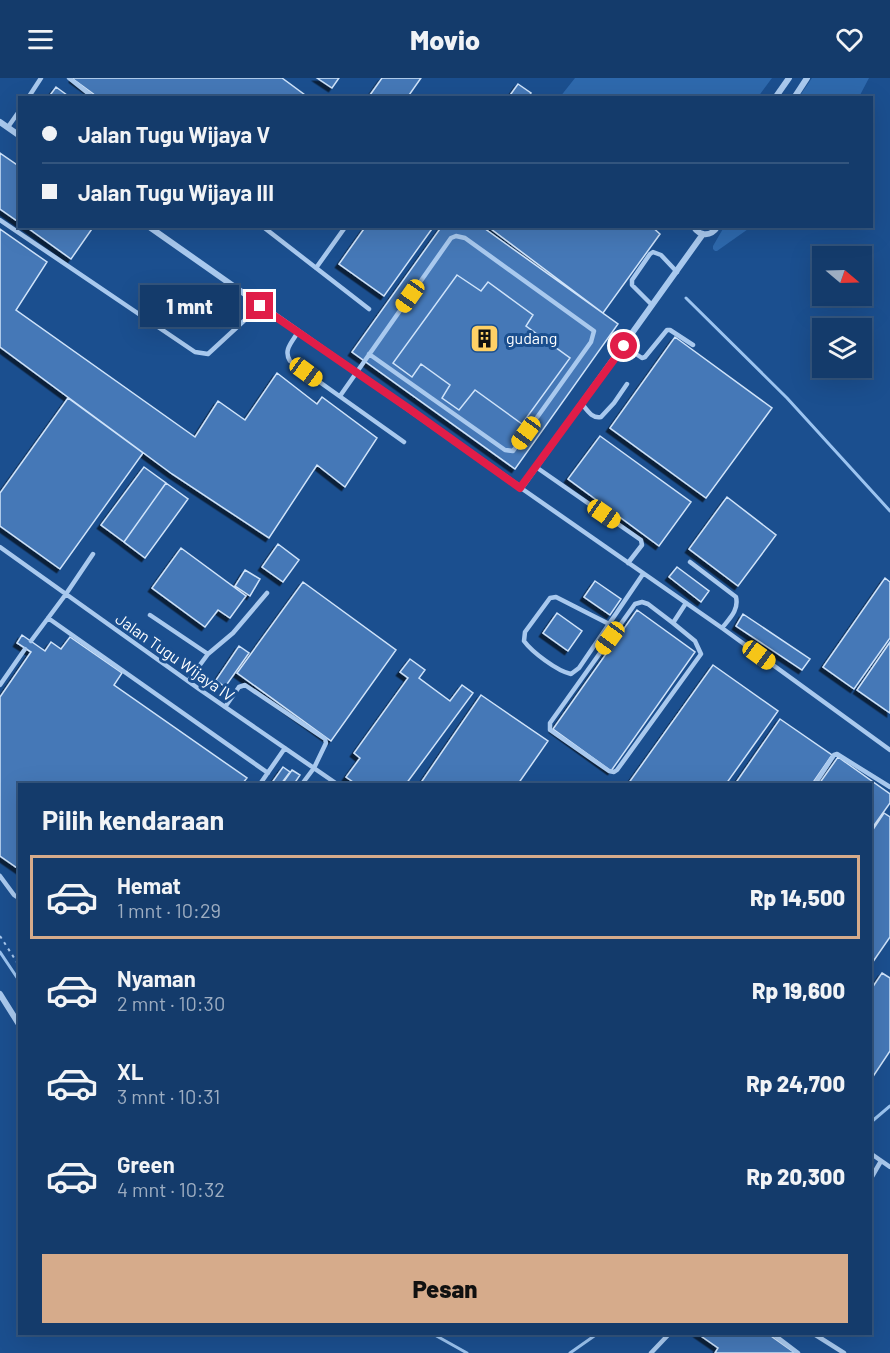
<!DOCTYPE html>
<html lang="id">
<head>
<meta charset="utf-8">
<style>
	:root { --surface:#143b6b; --page:#1d4271; --text:#f1f3f6; --muted:#9dadc1; --line:#33557e; --accent:#d6ab8b }
	body { margin:0; font-family:Barlow,sans-serif; background:var(--page); color:var(--text); height:100vh; display:flex; flex-direction:column; font-size:22px; white-space:nowrap }
	* { box-sizing:border-box; margin:0 }
	p { font-size:20px; color:var(--muted) }
	.icon { flex:none; width:33px; height:33px; fill:none; stroke:currentColor; stroke-width:2; stroke-linecap:round; stroke-linejoin:round }
	.map { position:relative; flex:1; overflow:hidden }
	.panel { position:absolute; left:18px; top:705px; width:854px; height:552px; display:flex; flex-direction:column; background:var(--surface); border-radius:0px; box-shadow:0 6px 24px #0002,0 0 0 2px var(--line) }
	.panel>* { flex:none }
	.guide { position:absolute; left:18px; top:18px; width:855px; height:132px; border-radius:0px; box-shadow:0 6px 24px #0002,0 0 0 2px var(--line); display:grid; align-content:center; height:132px; padding:0 24px; background:var(--surface) }
	.needle { width:39px; rotate:109deg }
	.controls { position:absolute; left:812px; top:168px; display:grid; gap:12px }
	.controls a { display:grid; place-items:center; width:60px; height:60px; border-radius:0px; background:var(--surface); box-shadow:0 6px 24px #0002,0 0 0 2px var(--line); font-size:30px }
	.end { position:absolute; width:27px; height:27px; margin:-14px; border:8px solid #e11d48; background:#fff; box-shadow:0 0 0 3px #fff }
	.from { border-radius:50% }
	.bubble { position:absolute; height:42px; border-radius:0px; background:var(--surface); box-shadow:0 6px 24px #0002,0 0 0 2px var(--line); font-size:20px; font-weight:800; line-height:42px; text-align:center }
	.car { position:absolute; width:18px; height:36px; margin:-18px -9px; border-radius:8px; box-shadow:0 0 4px 2px #0007; background:linear-gradient(#f5c518 24%,#345 0 40%,#f5c518 0 76%,#345 0 86%,#f5c518 0) }
	.guide b { display:flex; align-items:center; gap:21px; height:57px; font-size:22px }
	.guide b+b { border-top:2px solid var(--line) }
	.guide i { width:15px; height:15px; background:var(--text) }
	ul { padding:0; list-style:none }
	li { display:flex; align-items:center; gap:18px; height:84px; margin:0 12px 9px; padding:0 12px; border:3px solid transparent; border-radius:0px }
	li div { flex:1 }
	li b { display:block; font-size:22px }
	li em { font-style:normal; font-weight:800 }
	li.on { border-color:var(--accent) }
	li>.icon { width:54px; height:54px; stroke-width:1.5 }
	h2 { padding:0 24px; font-size:27px; line-height:72px }
	.primary-button { display:flex; gap:12px; margin-top:auto; padding:12px 24px }
	.primary-button a { flex:1; height:69px; border-radius:0px; background:var(--accent); color:#111; font-size:24px; font-weight:800; line-height:69px; text-align:center }
	header { display:flex; justify-content:space-between; align-items:center; height:78px; padding:0 24px; background:var(--surface); font-size:27px; font-weight:800 }
	.map>svg:first-child { display:block }
	.green { fill:#2e69ad }
	.lines { fill:none; stroke-linecap:round; stroke-linejoin:round }
	.stream { stroke:#9cc4f0; stroke-width:3 }
	.building { fill:#4478b7; stroke:#cfe3fa; stroke-width:1.5; filter:url(#shadow) }
	.path { stroke:#a9c9ee; stroke-width:2; stroke-dasharray:3 4.5; stroke-linecap:butt }
	.lane { stroke:#a9c9ee; stroke-width:4.5 }
	.street { stroke:#a9c9ee; stroke-width:6 }
	.route { stroke:#e11d48; stroke-width:8 }
	.labels { text-anchor:middle; stroke-width:6; stroke-linejoin:round; paint-order:stroke }
	.poi-label { font-size:16px; fill:#fff; stroke:#1b4f8f; text-anchor:start }
	.street-label { font-size:16px; fill:#fff; stroke:#1b4f8f }
</style>
</head>
<body>
<header><svg class="icon" aria-label="menu" viewBox="0 0 24 24"><path d="M4 6h16M4 12h16M4 18h16"/></svg>Movio<svg class="icon" aria-label="heart" viewBox="0 0 24 24"><path d="M12 20l-8-8c-3-5 5-10 8-4 3-6 11-1 8 4z"/></svg></header>
<div class="map">
<svg width="890" height="1275" viewBox="0 0 890 1275">
	<defs>
		<filter id="shadow"><feDropShadow dx="-3.5" dy="3.5" stdDeviation="0" flood-color="#0009"/></filter>
	</defs>
	<rect width="100%" height="100%" fill="#1b4f8f"/>
	<!-- green -->
	<path class="green" d="M 575,0 L 772,0 L 758,19 L 560,19 Z
		M 812,0 L 869,0 L 859,19 L 799,19 Z
		M 724,149 L 724,148 L 751,149 L 717,173 L 715,173 L 713,171 L 713,168 Z"/>
	<g class="lines">
		<!-- stream -->
		<path class="stream" d="M 686,220 L 787,320 L 890,433
			M 0,874 L 20,904
			M 870,1045 L 890,1028
			M 433,1256 L 467,1275
			M 570,1275 L 597,1256"/>
	</g>
	<!-- building -->
	<path class="building" d="M 73,0 L 282,0 L 305,17 L 303,20 L 99,20 L 73,1 Z
		M 317,0 L 339,0 L 332,10 Z
		M 382,0 L 421,0 L 407,20 L 373,20 L 370,17 Z
		M 518,6 L 531,15 L 528,20 L 508,20 Z
		M 56,9 L 71,20 L 48,20 Z
		M 0,75 L 20,89 L 20,145 L 0,131 Z
		M 25,148 L 94,148 L 71,181 Z
		M 366,148 L 434,148 L 384,218 L 339,186 Z
		M 442,148 L 481,148 L 618,246 L 515,391 L 352,274 Z
		M 487,148 L 651,148 L 660,156 L 603,235 Z
		M 0,151 L 47,184 L 16,232 L 195,359 L 218,323 L 245,342 L 277,295 L 317,326 L 322,319 L 377,360 L 345,409 L 317,387 L 269,460 L 172,396 L 0,269 Z
		M 457,197 L 481,213 L 488,204 L 533,237 L 526,248 L 570,280 L 522,346 L 475,312 L 459,332 L 442,320 L 450,307 L 421,286 L 412,299 L 393,285 Z
		M 675,259 L 772,330 L 706,420 L 610,350 Z
		M 68,320 L 143,375 L 60,491 L 0,448 L 0,415 Z
		M 600,358 L 691,424 L 659,468 L 568,401 Z
		M 144,389 L 166,405 L 124,464 L 101,447 Z
		M 166,405 L 188,421 L 145,480 L 124,464 Z
		M 727,419 L 776,457 L 738,508 L 689,471 Z
		M 278,466 L 299,482 L 283,504 L 262,489 Z
		M 181,470 L 246,518 L 230,540 L 218,532 L 205,549 L 152,510 Z
		M 677,489 L 709,513 L 701,524 L 669,499 Z
		M 245,492 L 260,501 L 250,518 L 235,508 Z
		M 885,500 L 890,504 L 890,560 L 854,611 L 823,589 Z
		M 595,503 L 621,521 L 610,537 L 584,519 Z
		M 303,504 L 396,572 L 331,663 L 237,595 Z
		M 637,532 L 695,574 L 611,693 L 553,651 Z
		M 557,535 L 582,553 L 568,573 L 543,555 Z
		M 743,536 L 810,581 L 802,592 L 736,548 Z
		M 22,557 L 45,573 L 51,564 L 61,571 L 70,559 L 122,595 L 114,607 L 247,700 L 242,706 L 20,706 L 20,792 L 0,778 L 0,619 L 31,574 L 17,565 Z
		M 890,564 L 890,635 L 857,612 Z
		M 239,568 L 249,575 L 225,609 L 216,602 Z
		M 410,581 L 425,592 L 419,600 L 450,623 L 462,607 L 473,615 L 406,706 L 356,706 L 346,699 L 360,680 L 354,675 L 408,600 L 400,594 Z
		M 713,587 L 778,633 L 726,706 L 628,706 Z
		M 481,617 L 548,663 L 518,706 L 420,706 Z
		M 780,641 L 832,677 L 812,706 L 735,706 Z
		M 838,679 L 890,716 L 890,725 L 870,753 L 870,706 L 819,706 Z
		M 283,689 L 290,694 L 281,706 L 271,706 Z
		M 292,692 L 300,697 L 294,706 L 282,706 Z
		M 884,735 L 890,739 L 890,859 L 870,888 L 870,756 Z
		M 882,895 L 890,900 L 890,973 L 870,1003 L 870,913 Z
		M 698,1256 L 768,1256 L 795,1275 L 715,1275 L 718,1270 Z"/>
	<g class="lines">
		<!-- path -->
		<path class="path" d="M 0,858 L 20,889"/>
		<!-- lane -->
		<path class="lane" d="M 69,0 L 94,20
			M 28,20 L 41,0
			M 8,49 L 20,32
			M 0,142 L 195,274 L 208,276 L 260,228
			M 262,148 L 369,231
			M 316,190 L 346,148
			M 652,227 L 632,207 L 632,202 L 650,176 L 653,174 L 661,177 L 677,194
			M 298,254 C 292,264 283,272 290,283 L 404,364
			M 624,268 L 642,280 L 645,279 L 667,252 L 670,252 L 693,267
			M 340,318 L 451,160 L 456,158 L 465,160 L 594,253 L 591,264 L 513,373 L 505,372 L 369,276
			M 582,326 C 587,332 592,341 601,339 L 614,325 L 627,306
			M 536,389 L 641,462 L 642,467 L 628,485
			M 521,410 L 722,550 L 890,672
			M 0,469 L 199,611 L 337,706
			M 690,484 L 736,519 C 739,532 730,540 722,550
			M 150,537 L 208,576 L 188,603
			M 48,540 L 268,695
			M 673,545 L 648,526 L 642,524 L 635,526 L 550,645 L 550,652 L 609,693 L 614,694 L 617,692 L 701,576 L 695,563 L 673,545 L 686,525
			M 609,546 L 556,519 L 550,520 L 525,554 L 524,563 C 532,574 557,593 571,596 L 579,590 L 643,496
			M 31,563 L 66,516 L 93,476
			M 208,576 L 233,555 L 267,515
			M 0,607 L 25,571
			M 225,629 L 239,609 L 245,607 L 325,661 L 326,665 L 314,690 L 302,706
			M 260,706 L 285,670
			M 815,706 L 834,677 L 837,676 L 890,709
			M 0,798 L 14,817 L 20,821
			M 870,1075 L 890,1089
			M 870,1102 L 881,1083
			M 773,1256 L 798,1275
			M 814,1256 L 844,1275
			M 651,1275 L 669,1256"/>
		<!-- street -->
		<path class="street" d="M 775,20 L 789,0
			M 794,20 L 807,0
			M 0,44 L 20,58
			M 148,148 L 521,410 L 703,156
			M 693,148 C 700,159 711,159 718,148
			M 0,916 L 20,948"/>
	</g>
	<g class="lines">
		<!-- route -->
		<path class="route" d="M 260,228 L 408,330 L 520,410 L 624,268"/>
	</g>
	<!-- icons -->
	<defs>
		<symbol id="building-square" viewBox="-11 -11 22 22"><rect x="-9" y="-9" width="18" height="18" rx="4" fill="#ffd166" stroke="#1b4f8f"/><path d="M-4-6H4V6H1V3H-1V6H-4ZM-2.5-4.3h1.7v1.8h-1.7ZM.8-4.3h1.7v1.8H.8ZM-2.5-1h1.7V.8h-1.7ZM.8-1h1.7V.8H.8Z" fill="#111"/></symbol>
	</defs>
	<g fill-rule="evenodd">
		<use href="#building-square" x="468" y="244" width="33" height="33"/>
	</g>
	<g class="labels">
		<!-- poi labels -->
		<g class="poi-label">
			<text x="506" y="266">gudang</text>
		</g>
		<!-- street labels -->
		<g class="street-label">
			<text transform="translate(175 579) rotate(35)" y="6">Jalan Tugu Wijaya IV</text>
		</g>
	</g>
</svg>
<div class="controls">
<a><svg class="needle" viewBox="-14 -14 28 28"><path d="M0-13l5 13h-10z" fill="#e53935"/><path d="M0 13l5-13h-10z" fill="#9dadc1"/></svg></a>
<a><svg class="icon" aria-label="layers" viewBox="0 0 24 24"><path d="M12 4l9 5-9 5-9-5zM3 14l9 5 9-5"/></svg></a>
</div>
<i class="end from" style="left:624px;top:268px"></i>
<i class="end" style="left:260px;top:228px"></i>
<div class="bubble" style="left:140px;top:207px;width:99px">1 mnt</div>
<i class="car" style="left:410px;top:218px;rotate:215deg"></i>
<i class="car" style="left:306px;top:294px;rotate:126deg"></i>
<i class="car" style="left:526px;top:355px;rotate:216deg"></i>
<i class="car" style="left:604px;top:436px;rotate:125deg"></i>
<i class="car" style="left:610px;top:560px;rotate:216deg"></i>
<i class="car" style="left:759px;top:577px;rotate:126deg"></i>
<div class="guide">
<b><i class="from"></i>Jalan Tugu Wijaya V</b>
<b><i></i>Jalan Tugu Wijaya III</b>
</div>
<section class="panel">
<h2>Pilih kendaraan</h2>
<ul>
<li class="on"><svg class="icon" aria-label="car" viewBox="0 0 24 24"><path d="M5 17H2v-5l4-1 3-4h7l3 4 3 1v5h-3M9 17h6M6 11h13"/><circle cx="7" cy="17" r="2"/><circle cx="17" cy="17" r="2"/></svg><div><b>Hemat</b><p>1 mnt · 10:29</p></div><em>Rp 14,500</em></li>
<li><svg class="icon" aria-label="car" viewBox="0 0 24 24"><path d="M5 17H2v-5l4-1 3-4h7l3 4 3 1v5h-3M9 17h6M6 11h13"/><circle cx="7" cy="17" r="2"/><circle cx="17" cy="17" r="2"/></svg><div><b>Nyaman</b><p>2 mnt · 10:30</p></div><em>Rp 19,600</em></li>
<li><svg class="icon" aria-label="car" viewBox="0 0 24 24"><path d="M5 17H2v-5l4-1 3-4h7l3 4 3 1v5h-3M9 17h6M6 11h13"/><circle cx="7" cy="17" r="2"/><circle cx="17" cy="17" r="2"/></svg><div><b>XL</b><p>3 mnt · 10:31</p></div><em>Rp 24,700</em></li>
<li><svg class="icon" aria-label="car" viewBox="0 0 24 24"><path d="M5 17H2v-5l4-1 3-4h7l3 4 3 1v5h-3M9 17h6M6 11h13"/><circle cx="7" cy="17" r="2"/><circle cx="17" cy="17" r="2"/></svg><div><b>Green</b><p>4 mnt · 10:32</p></div><em>Rp 20,300</em></li>
</ul>
<div class="primary-button"><a>Pesan</a></div>
</section>
</div>
</body>
</html>
